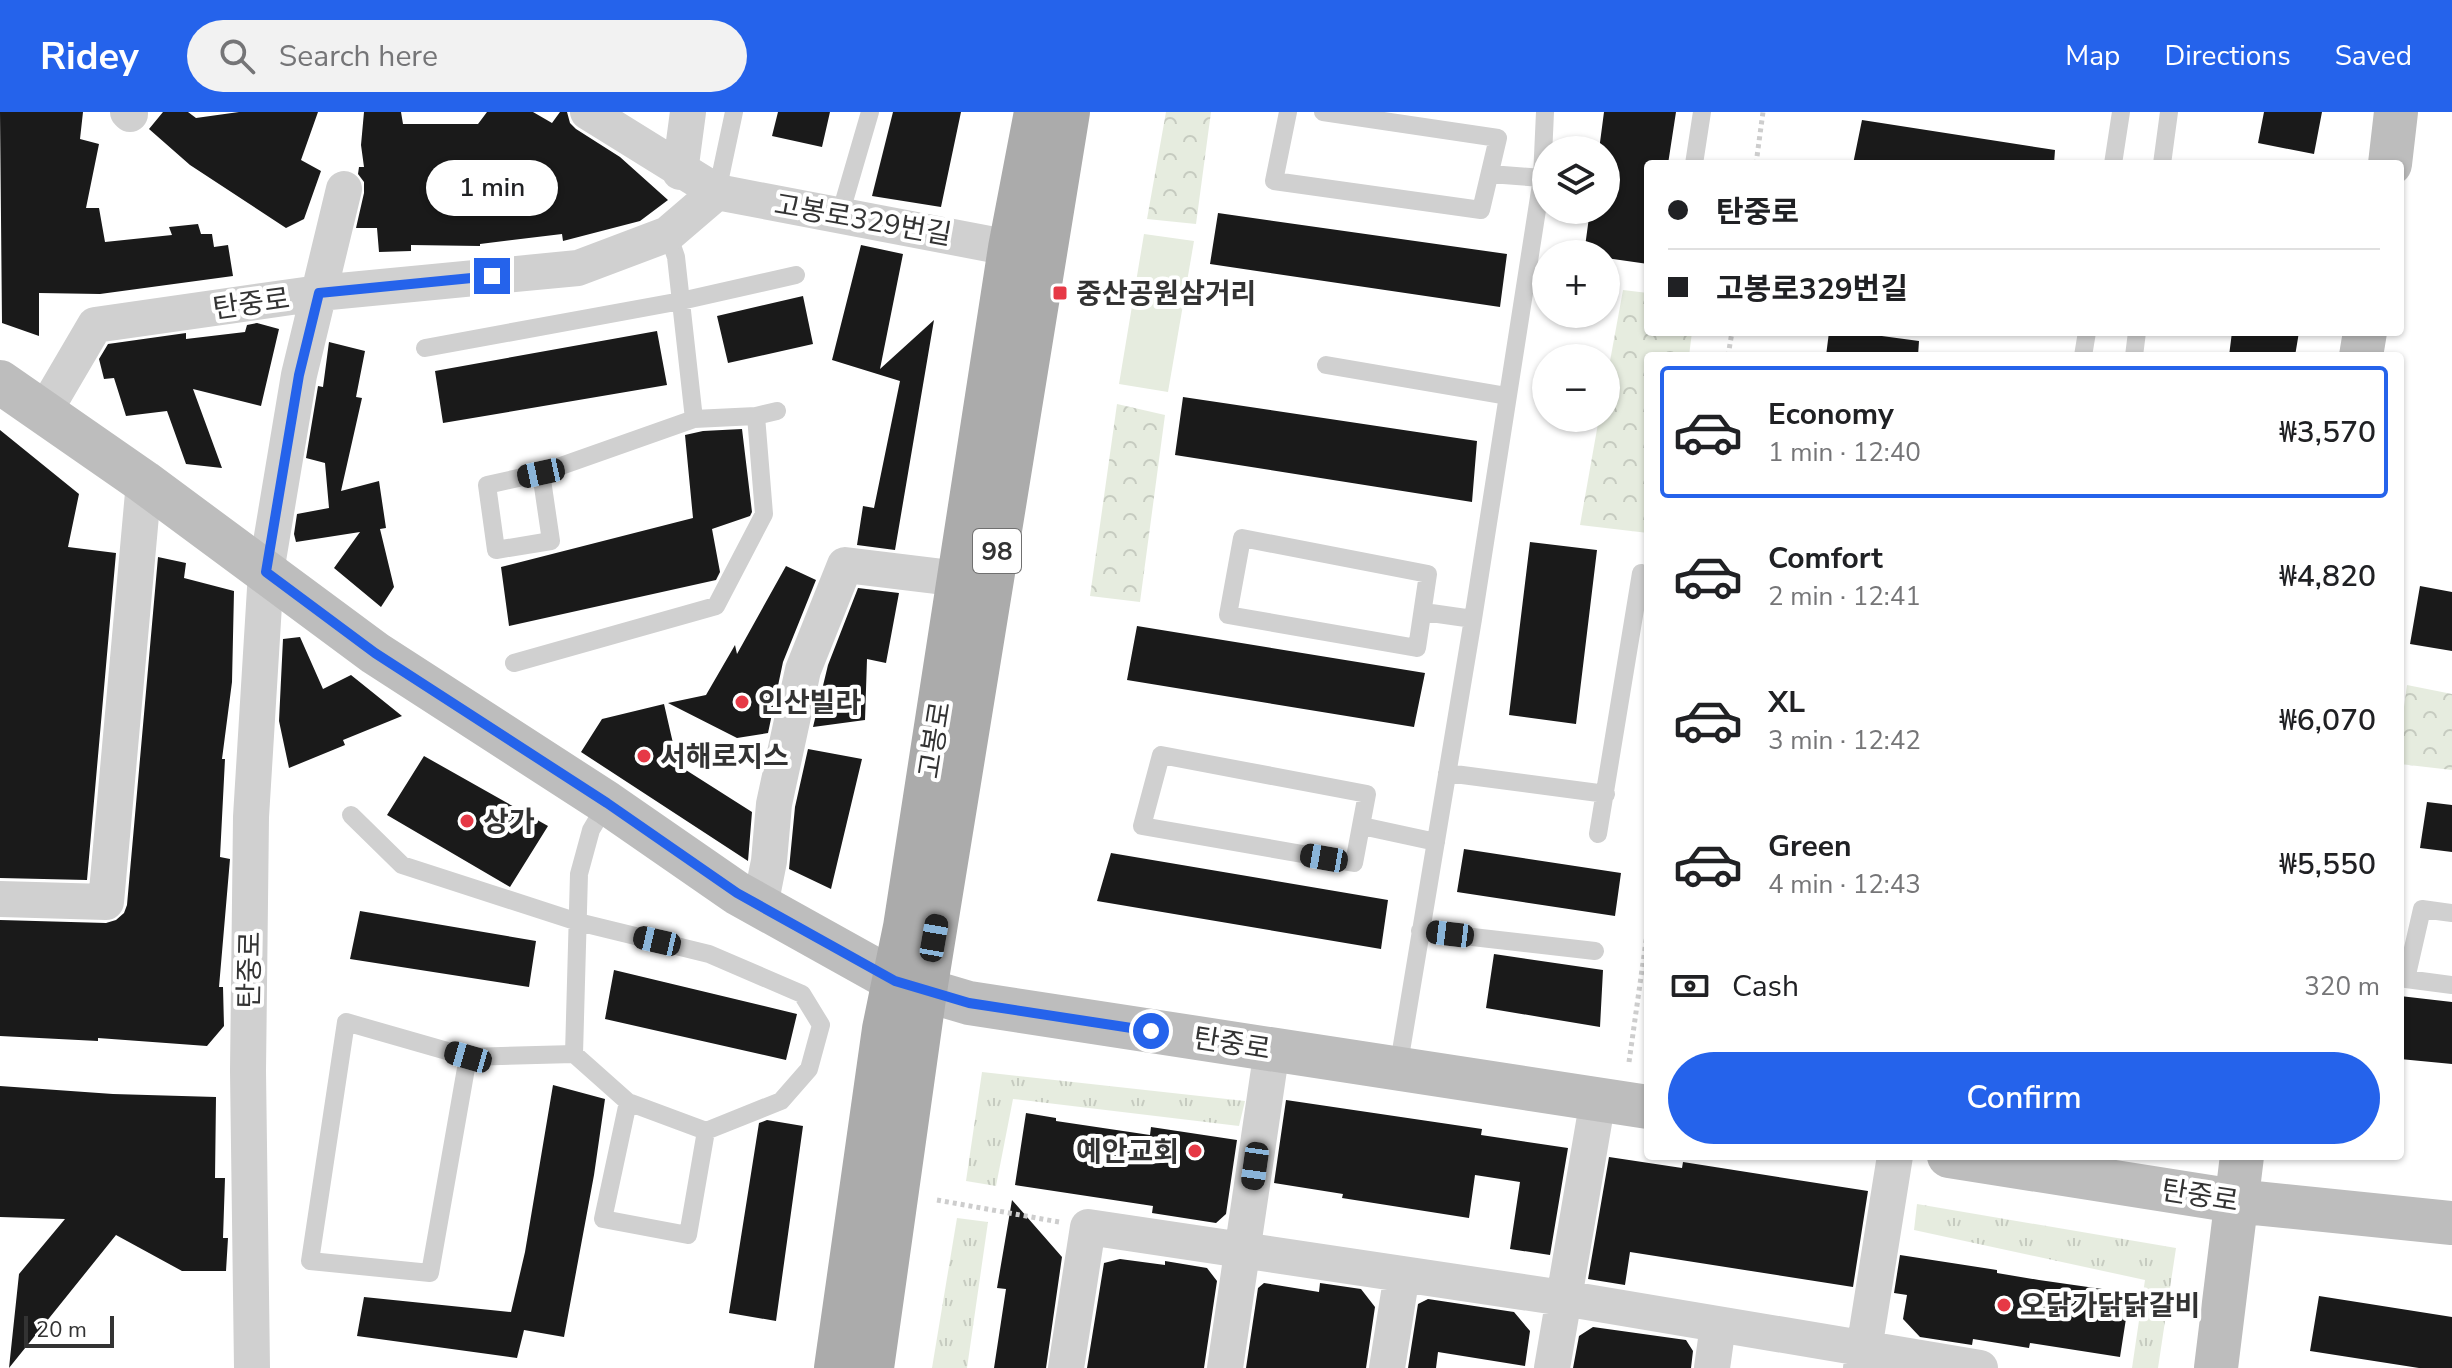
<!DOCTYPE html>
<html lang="en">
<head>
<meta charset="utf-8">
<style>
	:root { --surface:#fff; --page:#f2f2f2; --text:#202124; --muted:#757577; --line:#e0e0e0; --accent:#2563eb }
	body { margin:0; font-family:"Nunito Sans","Noto Sans KR",sans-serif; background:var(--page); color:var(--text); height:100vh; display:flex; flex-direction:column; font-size:30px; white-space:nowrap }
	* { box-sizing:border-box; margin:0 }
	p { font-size:26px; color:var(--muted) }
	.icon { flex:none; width:44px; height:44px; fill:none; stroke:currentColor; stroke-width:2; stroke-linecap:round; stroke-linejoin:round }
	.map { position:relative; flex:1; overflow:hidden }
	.side { position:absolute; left:1644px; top:240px; width:760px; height:808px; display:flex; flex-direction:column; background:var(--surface); border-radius:8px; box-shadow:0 2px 6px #0004 }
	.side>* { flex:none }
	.guide { position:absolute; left:1644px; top:48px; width:760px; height:176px; border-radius:8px; box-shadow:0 2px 6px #0004; display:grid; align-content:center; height:176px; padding:0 24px; background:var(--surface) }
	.tools { position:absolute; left:1532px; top:24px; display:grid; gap:16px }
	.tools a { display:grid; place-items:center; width:88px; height:88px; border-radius:50%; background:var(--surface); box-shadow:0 2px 6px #0004; font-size:40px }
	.scale { position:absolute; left:24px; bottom:20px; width:90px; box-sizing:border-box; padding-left:8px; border:4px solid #333; border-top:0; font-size:22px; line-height:28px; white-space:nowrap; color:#333; -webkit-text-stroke:6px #fff; paint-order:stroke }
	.end { position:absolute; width:36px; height:36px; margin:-18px; border:10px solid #2563eb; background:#fff; box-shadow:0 0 0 4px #fff }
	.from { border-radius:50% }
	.bubble { position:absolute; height:56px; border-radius:28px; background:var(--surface); box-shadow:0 2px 6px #0004; font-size:26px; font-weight:600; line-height:56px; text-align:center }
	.car { position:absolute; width:24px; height:48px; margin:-24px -12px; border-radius:10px; box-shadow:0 0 6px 2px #0007; background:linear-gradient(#222 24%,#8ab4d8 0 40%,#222 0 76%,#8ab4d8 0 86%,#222 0) }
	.guide b { display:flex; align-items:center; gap:28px; height:76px; font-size:30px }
	.guide b+b { border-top:2px solid var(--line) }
	.guide i { width:20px; height:20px; background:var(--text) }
	ul { padding:14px 0 0; list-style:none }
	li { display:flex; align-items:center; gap:24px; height:132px; margin:0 16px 12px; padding:0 8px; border:4px solid transparent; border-radius:8px }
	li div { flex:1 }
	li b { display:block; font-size:30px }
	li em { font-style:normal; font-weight:600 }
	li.current { border-color:var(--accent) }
	li>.icon { width:72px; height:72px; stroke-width:1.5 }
	.pay { display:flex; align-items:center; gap:20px; height:88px; padding:0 24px; font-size:30px }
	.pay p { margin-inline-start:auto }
	.cta { display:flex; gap:16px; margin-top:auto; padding:16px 24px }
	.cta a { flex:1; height:92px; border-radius:48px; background:var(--accent); color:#fff; font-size:32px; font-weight:600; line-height:92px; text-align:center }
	header { display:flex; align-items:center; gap:48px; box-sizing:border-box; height:112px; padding:0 40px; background:var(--accent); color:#fff }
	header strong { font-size:38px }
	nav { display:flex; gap:44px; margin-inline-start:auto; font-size:28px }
	.search { width:560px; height:72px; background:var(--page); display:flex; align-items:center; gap:20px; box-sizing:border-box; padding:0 28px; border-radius:44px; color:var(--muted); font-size:30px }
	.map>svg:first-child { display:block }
	.grass { fill:url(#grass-tufts) }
	.park { fill:url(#park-crowns) }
	.pitch { fill:#e6ecdf }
	.building { fill:#1a1a1a }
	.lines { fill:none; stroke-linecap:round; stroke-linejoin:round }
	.path { stroke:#cdcdcd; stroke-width:5; stroke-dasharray:4 4; stroke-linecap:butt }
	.lane { stroke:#d0d0d0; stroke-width:18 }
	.street { stroke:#d0d0d0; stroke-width:36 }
	.secondary { stroke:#bdbdbd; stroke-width:44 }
	.primary { stroke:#ababab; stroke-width:44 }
	.route { stroke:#2563eb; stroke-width:10 }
	.poi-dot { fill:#e63946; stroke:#fff; stroke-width:3 }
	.labels { text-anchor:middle; stroke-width:8; stroke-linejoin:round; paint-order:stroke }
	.shield { fill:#fff; stroke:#707070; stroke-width:2 }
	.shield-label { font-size:26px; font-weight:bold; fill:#333 }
	.street-label { font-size:28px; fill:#333; stroke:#fff }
	.poi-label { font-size:28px; font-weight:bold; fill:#333; stroke:#fff; text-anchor:start }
</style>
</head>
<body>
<header>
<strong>Ridey</strong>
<div class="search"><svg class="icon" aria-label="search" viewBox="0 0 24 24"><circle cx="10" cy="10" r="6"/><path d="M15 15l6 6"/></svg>Search here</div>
<nav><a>Map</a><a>Directions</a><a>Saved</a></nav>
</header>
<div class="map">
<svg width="2452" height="1256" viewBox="0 0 2452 1256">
	<defs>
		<pattern id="grass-tufts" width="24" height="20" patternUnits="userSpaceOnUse" patternTransform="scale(2)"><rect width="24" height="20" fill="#e6ecdf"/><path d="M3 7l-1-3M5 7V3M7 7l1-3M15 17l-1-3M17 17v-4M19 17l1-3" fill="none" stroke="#c6cbc0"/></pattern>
		<pattern id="park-crowns" width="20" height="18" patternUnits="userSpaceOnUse" patternTransform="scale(2)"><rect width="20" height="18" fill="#e6ecdf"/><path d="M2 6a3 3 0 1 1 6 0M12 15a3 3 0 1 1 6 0" fill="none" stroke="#c6cbc0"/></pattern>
	</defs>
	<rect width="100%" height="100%" fill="#fff"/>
	<!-- grass -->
	<path class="grass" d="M 982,960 L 1245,989 L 1239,1014 L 1013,987 L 996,1074 L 966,1069 Z
		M 1917,1092 L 2176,1136 L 2158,1256 L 2132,1256 L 2145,1168 L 1914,1118 Z
		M 957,1106 L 988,1110 L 967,1256 L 932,1256 Z"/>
	<!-- park -->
	<path class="park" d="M 1166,0 L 1211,0 L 1196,112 L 1147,107 Z
		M 1623,178 L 1648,181 L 1648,220 L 1692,220 L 1689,244 L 1648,244 L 1648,421 L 1580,413 L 1599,306 L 1606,306 L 1606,271 Z
		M 1117,292 L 1165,303 L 1140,490 L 1090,484 Z
		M 2407,573 L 2452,582 L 2452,658 L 2400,652 L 2400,624 Z"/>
	<!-- pitch -->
	<path class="pitch" d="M 1144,122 L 1194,129 L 1168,280 L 1119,272 Z"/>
	<!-- building -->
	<path class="building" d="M 0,0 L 83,0 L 80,27 L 99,32 L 86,96 L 99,96 L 105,130 L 172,123 L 169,115 L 198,112 L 201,122 L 212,122 L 214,135 L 228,133 L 233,164 L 100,182 L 39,181 L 39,224 L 2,211 Z
		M 163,0 L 188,0 L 196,6 L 239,0 L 318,0 L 301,48 L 321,59 L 304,107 L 286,116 L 190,53 L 149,17 Z
		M 364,0 L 401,0 L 403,12 L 478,12 L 487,0 L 533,0 L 552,11 L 560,0 L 567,0 L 570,11 L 576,17 L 620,45 L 668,88 L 640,109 L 563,129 L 562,122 L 480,132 L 480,134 L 411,133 L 411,139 L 379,140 L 377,116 L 356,116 L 364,81 L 364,70 L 358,62 L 359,55 L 364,55 L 361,33 Z
		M 778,0 L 830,0 L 822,35 L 772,24 Z
		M 893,0 L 961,0 L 941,95 L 872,84 Z
		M 1604,0 L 1676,0 L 1668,52 L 1648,52 L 1648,152 L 1606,146 L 1606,142 L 1584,142 L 1590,98 L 1606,98 L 1606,38 L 1599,38 Z
		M 2264,0 L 2322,0 L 2314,42 L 2258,31 Z
		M 1862,8 L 2055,38 L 2054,52 L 1853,52 Z
		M 1218,101 L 1507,142 L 1500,195 L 1210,152 Z
		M 861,133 L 903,142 L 880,257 L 934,208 L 895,438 L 857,433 L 863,394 L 874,396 L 900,269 L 832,248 Z
		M 803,184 L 813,232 L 728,251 L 717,204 Z
		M 257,211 L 279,217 L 261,294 L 193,277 L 222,356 L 186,352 L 167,299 L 126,304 L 114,266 L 104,267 L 99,247 L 108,232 L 186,221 L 186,227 L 245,220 L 247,213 Z
		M 657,219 L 667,273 L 443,311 L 435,259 Z
		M 1829,220 L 1852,220 L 1919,229 L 1918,244 L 1826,244 Z
		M 2232,220 L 2299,220 L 2295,244 L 2229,244 Z
		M 329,230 L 365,239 L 356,285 L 362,286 L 341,379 L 379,369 L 386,416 L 380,417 L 394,475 L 381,495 L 334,456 L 360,420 L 296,430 L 294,422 L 297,402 L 329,396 L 325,351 L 306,346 L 318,274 L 323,275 Z
		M 1183,285 L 1477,329 L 1472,390 L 1175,343 Z
		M 742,317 L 752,400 L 750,404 L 712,417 L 720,460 L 716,468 L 509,514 L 501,455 L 693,406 L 685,323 L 703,319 Z
		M 0,318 L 79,382 L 68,435 L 116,441 L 87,768 L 0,766 Z
		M 1530,430 L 1597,438 L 1576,612 L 1509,603 Z
		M 158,445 L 186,451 L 184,466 L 234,479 L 232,570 L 222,647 L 225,647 L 220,745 L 230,747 L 219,875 L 223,875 L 224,914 L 207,934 L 98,926 L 98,929 L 0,924 L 0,808 L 106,811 L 116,808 L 124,801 L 127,793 Z
		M 786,454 L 816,468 L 783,550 L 768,621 L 737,626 L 668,591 L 706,583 L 735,533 L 737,542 Z
		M 2420,474 L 2452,480 L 2452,539 L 2410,532 Z
		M 858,476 L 899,481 L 886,551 L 867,547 L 865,608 L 813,615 L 828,553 Z
		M 1137,514 L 1425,561 L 1414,615 L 1127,568 Z
		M 300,525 L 323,577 L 351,563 L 402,604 L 343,628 L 345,633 L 289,656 L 279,609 L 283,527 Z
		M 664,592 L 678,653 L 752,700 L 748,749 L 581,640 L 602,607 Z
		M 808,637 L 862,647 L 831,777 L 789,757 L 795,695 Z
		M 424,644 L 548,714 L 510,775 L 387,703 Z
		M 2427,690 L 2452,693 L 2452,740 L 2420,736 Z
		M 1464,737 L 1621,761 L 1615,804 L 1457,780 Z
		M 1111,741 L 1388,788 L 1381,837 L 1097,789 Z
		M 360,799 L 536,829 L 529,875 L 350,847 Z
		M 1494,842 L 1603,858 L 1600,915 L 1486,896 Z
		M 614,858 L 797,902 L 786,948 L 605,907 Z
		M 2400,884 L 2452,890 L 2452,952 L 2400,947 Z
		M 553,973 L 605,987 L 594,1063 L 564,1225 L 524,1218 L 517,1246 L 357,1224 L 364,1185 L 511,1200 L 525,1140 Z
		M 0,974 L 113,982 L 216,985 L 215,1066 L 225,1066 L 223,1126 L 228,1126 L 226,1159 L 182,1159 L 116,1123 L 9,1256 L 19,1162 L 65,1107 L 0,1105 Z
		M 1286,988 L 1482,1017 L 1481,1023 L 1568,1036 L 1550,1143 L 1510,1137 L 1520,1070 L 1475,1063 L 1469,1106 L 1342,1086 L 1343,1082 L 1274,1071 Z
		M 1026,1001 L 1056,1006 L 1056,1009 L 1150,1023 L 1151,1015 L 1237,1028 L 1226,1102 L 1216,1111 L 1152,1101 L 1153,1094 L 1015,1073 Z
		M 767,1008 L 803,1014 L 776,1209 L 729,1201 L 759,1011 Z
		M 1609,1045 L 1682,1056 L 1683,1050 L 1868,1079 L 1853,1175 L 1630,1140 L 1625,1173 L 1588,1167 Z
		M 1012,1088 L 1062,1145 L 1046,1256 L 994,1256 L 1006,1177 L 997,1176 Z
		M 1900,1143 L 1997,1158 L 1997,1161 L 2039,1168 L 2130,1181 L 2120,1245 L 2030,1231 L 2029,1236 L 1973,1227 L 1972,1233 L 1920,1225 L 1903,1207 L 1907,1183 L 1894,1181 Z
		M 1120,1147 L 1165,1153 L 1165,1149 L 1207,1156 L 1217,1169 L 1204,1256 L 1087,1256 L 1104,1151 Z
		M 1264,1171 L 1319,1180 L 1320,1171 L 1361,1177 L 1375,1195 L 1366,1256 L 1246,1256 L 1258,1176 Z
		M 2319,1184 L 2452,1205 L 2452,1256 L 2419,1256 L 2310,1239 Z
		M 1428,1187 L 1514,1200 L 1530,1219 L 1525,1254 L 1438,1240 L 1436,1256 L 1408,1256 L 1418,1192 Z
		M 1593,1215 L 1686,1228 L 1693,1239 L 1691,1256 L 1573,1256 L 1579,1224 Z"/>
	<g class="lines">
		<!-- path -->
		<path class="path" d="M 1756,52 L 1763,0
			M 1728,244 L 1732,220
			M 1629,950 L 1648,815
			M 937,1088 L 1059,1110"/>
		<!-- lane -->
		<path class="lane" d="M 1288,0 L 1274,69 L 1481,98 L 1498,26 L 1323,0
			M 1694,52 L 1702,0
			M 2113,52 L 2121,0
			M 2162,52 L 2169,0
			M 1490,62 L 1542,66
			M 717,80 L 734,0
			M 840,103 L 870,0
			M 668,122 L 676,145 L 694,307
			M 425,236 L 681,189 L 796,163
			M 2083,244 L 2087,220
			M 2134,244 L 2137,220
			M 1326,253 L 1507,284
			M 541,361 L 551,429 L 496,438 L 487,373 L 541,361 L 694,307 L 756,304 L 777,299
			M 1242,426 L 1428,462 L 1417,536 L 1228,503 Z
			M 1424,500 L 1473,507
			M 514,551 L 716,494 L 764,402 L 756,304
			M 1161,643 L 1367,682 L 1354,751 L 1142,714 Z
			M 1447,661 L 1606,682
			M 351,703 L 402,753 L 578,810 L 709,842 L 802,882 L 821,913 L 809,957 L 781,989 L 706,1019 L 628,990 L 574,942 L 468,945 L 346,910 L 310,1149 L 430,1161 L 468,945
			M 1362,714 L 1436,730
			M 1598,722 L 1641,461
			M 2452,801 L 2422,797 L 2406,867 L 2452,873
			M 1420,819 L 1595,839
			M 574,942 L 579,762 L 591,718 L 607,691
			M 1398,957 L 1473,507 L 1542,66 L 1545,0
			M 628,990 L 603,1107 L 688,1123 L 706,1019"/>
		<!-- street -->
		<path class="street" d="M 128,0 L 130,2
			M 588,0 L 717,80 L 1010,136
			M 680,60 L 688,0
			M 44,300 L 95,213 L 319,181 L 578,156 L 668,122 L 717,80
			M 0,787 L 106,790 L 144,370
			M 760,794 L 769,749 L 774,692 L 803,558 L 845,453 L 960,467
			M 252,1256 L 248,959 L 251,705 L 266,460 L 299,263 L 344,77
			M 1066,1256 L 1088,1115 L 1563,1186 L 1980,1256
			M 1225,1256 L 1272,937
			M 1387,1256 L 1402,1162
			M 1552,1256 L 1598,987
			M 1712,1256 L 1718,1213
			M 1861,1256 L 1895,1044"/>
		<!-- secondary -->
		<path class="secondary" d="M 2390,52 L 2396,0
			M 2361,244 L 2365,220
			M 0,270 L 144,370 L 375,541 L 607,691 L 737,781 L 895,869 L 969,891 L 1648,995
			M 1949,1044 L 2235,1089 L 2452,1111
			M 2216,1256 L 2242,1044"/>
		<!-- primary -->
		<path class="primary" d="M 836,1256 L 884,917 L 905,815 L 1010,136 L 1036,0
			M 872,1256 L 925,879 L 1068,0"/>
	</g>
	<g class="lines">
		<!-- route -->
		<path class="route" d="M 492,164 L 319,181 L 299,263 L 266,460 L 375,541 L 607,691 L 737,781 L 895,869 L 969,891 L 1151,919"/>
	</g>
	<!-- markers -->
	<g class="poi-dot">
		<rect x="1052" y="173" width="16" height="16" rx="4"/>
		<circle cx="742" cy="590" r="8"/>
		<circle cx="644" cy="644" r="8"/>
		<circle cx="467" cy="709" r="8"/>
		<circle cx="1195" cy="1039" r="8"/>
		<circle cx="2004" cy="1193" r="8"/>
	</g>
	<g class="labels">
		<!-- shield labels -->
		<rect class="shield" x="973" y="417" width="48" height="44" rx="6"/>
		<g class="shield-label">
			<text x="997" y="448">98</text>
		</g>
		<!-- street labels -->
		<g class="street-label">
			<text transform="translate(863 107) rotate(10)" y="10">고봉로329번길</text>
			<text transform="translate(251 191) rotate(-8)" y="10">탄중로</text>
			<text transform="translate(934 628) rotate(-81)" y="10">고봉로</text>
			<text transform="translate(249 858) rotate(-89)" y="10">탄중로</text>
			<text transform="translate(1232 931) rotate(9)" y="10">탄중로</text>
			<text transform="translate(2200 1083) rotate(9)" y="10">탄중로</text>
		</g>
		<!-- poi labels -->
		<g class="poi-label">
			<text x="1076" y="191">중산공원삼거리</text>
			<text x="758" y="600">인산빌라</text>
			<text x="660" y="654">서해로지스</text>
			<text x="483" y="719">상가</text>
			<text x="1179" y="1049" text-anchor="end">예안교회</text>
			<text x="2020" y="1203">오닭가닭닭갈비</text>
		</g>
	</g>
</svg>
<div class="tools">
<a><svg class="icon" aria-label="layers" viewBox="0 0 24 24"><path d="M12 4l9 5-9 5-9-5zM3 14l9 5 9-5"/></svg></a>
<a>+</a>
<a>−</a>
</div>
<div class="scale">20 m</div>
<i class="end from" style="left:1151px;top:919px"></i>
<i class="end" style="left:492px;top:164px"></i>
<div class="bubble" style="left:426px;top:48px;width:132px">1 min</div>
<i class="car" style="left:541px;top:361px;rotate:258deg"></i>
<i class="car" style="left:1324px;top:746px;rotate:280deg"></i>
<i class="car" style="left:1450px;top:822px;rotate:277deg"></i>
<i class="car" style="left:934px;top:826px;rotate:10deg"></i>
<i class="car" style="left:657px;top:829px;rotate:283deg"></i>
<i class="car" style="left:468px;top:945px;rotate:286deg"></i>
<i class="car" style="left:1255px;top:1054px;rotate:188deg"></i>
<div class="guide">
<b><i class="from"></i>탄중로</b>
<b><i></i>고봉로329번길</b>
</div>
<section class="side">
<ul>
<li class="current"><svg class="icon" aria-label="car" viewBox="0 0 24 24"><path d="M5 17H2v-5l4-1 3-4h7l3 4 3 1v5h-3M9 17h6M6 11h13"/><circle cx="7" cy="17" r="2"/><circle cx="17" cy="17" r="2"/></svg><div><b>Economy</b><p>1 min · 12:40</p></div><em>₩3,570</em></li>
<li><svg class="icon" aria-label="car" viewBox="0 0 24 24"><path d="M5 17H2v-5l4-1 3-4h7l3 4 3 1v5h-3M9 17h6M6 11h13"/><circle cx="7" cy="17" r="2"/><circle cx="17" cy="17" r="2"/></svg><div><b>Comfort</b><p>2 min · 12:41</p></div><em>₩4,820</em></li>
<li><svg class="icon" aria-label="car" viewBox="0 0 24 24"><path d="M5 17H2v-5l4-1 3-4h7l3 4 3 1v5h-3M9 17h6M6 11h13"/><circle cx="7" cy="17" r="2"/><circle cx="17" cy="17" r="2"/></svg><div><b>XL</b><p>3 min · 12:42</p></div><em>₩6,070</em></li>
<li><svg class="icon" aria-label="car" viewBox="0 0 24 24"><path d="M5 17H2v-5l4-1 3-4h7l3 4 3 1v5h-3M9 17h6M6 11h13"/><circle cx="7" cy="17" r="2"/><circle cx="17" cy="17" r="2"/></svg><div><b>Green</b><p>4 min · 12:43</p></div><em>₩5,550</em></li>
</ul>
<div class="pay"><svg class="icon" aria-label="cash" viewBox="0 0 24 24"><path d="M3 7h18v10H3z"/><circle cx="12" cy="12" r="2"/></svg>Cash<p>320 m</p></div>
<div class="cta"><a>Confirm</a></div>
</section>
</div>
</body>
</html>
